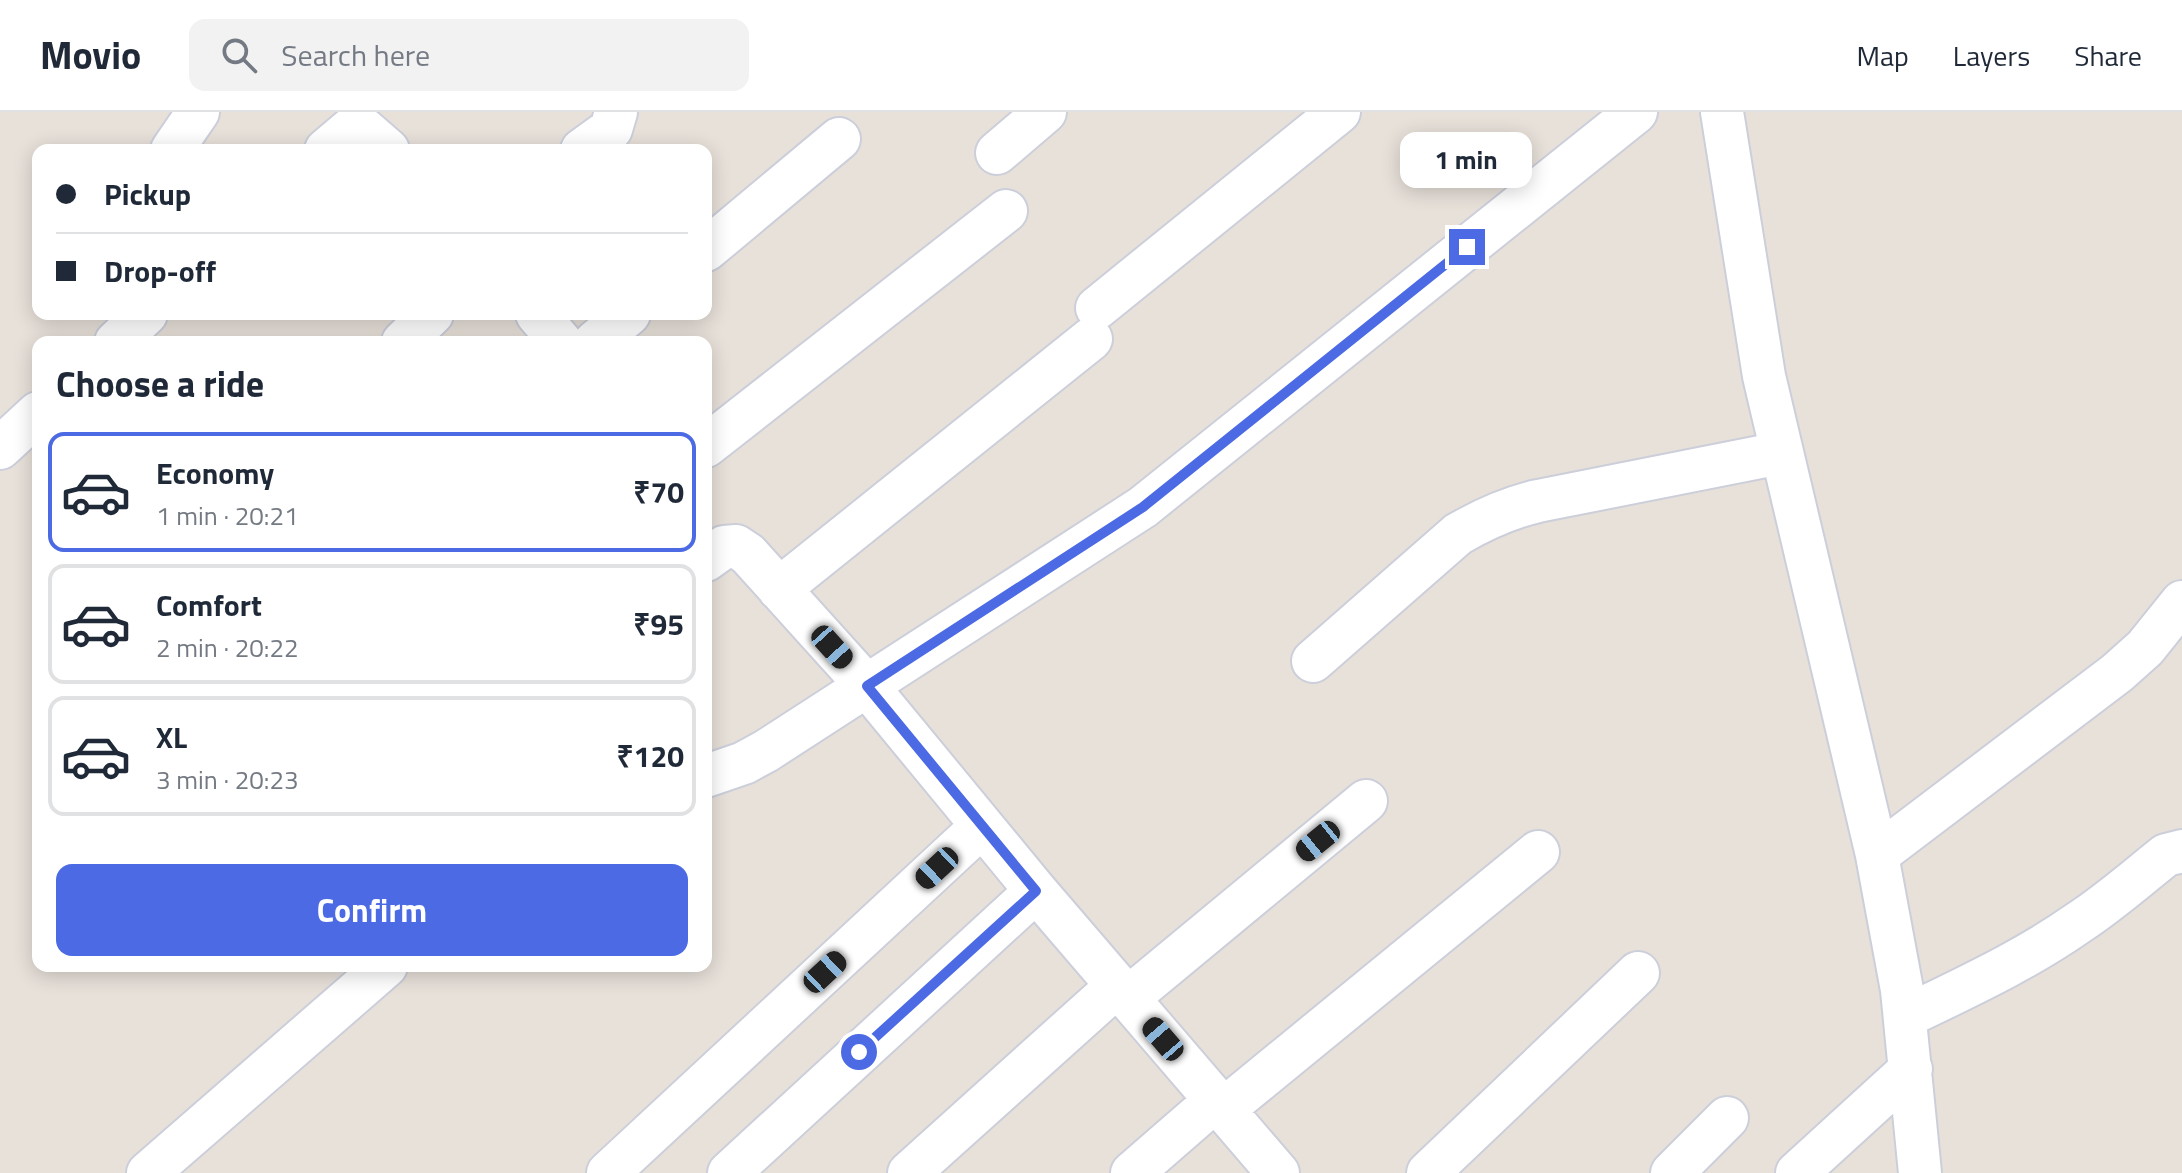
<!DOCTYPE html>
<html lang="en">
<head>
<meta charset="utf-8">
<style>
	:root { --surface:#fff; --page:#f2f2f3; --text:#1f2937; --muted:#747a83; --line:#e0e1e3; --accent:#4b6ae3 }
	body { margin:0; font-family:"Titillium Web",sans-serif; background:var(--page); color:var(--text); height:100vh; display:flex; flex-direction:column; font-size:30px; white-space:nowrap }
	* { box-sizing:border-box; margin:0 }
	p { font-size:26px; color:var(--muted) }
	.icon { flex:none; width:44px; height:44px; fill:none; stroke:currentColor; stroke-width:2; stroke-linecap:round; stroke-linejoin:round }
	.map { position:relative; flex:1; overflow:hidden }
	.drawer { position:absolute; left:32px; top:224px; width:680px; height:636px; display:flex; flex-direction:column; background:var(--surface); border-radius:16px; box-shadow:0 4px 20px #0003 }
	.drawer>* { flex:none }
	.hud { position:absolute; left:32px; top:32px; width:680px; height:176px; border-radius:16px; box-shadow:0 4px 20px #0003; display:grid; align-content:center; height:176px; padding:0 24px; background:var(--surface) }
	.end { position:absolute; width:36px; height:36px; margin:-18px; border:10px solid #4b6ae3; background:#fff; box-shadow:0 0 0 4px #fff }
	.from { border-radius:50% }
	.bubble { position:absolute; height:56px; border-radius:16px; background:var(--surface); box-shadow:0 4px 20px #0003; font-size:26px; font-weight:700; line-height:56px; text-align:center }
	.car { position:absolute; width:24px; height:48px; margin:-24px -12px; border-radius:10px; box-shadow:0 0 6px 2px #0007; background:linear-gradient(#222 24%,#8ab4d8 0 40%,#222 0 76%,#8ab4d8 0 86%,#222 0) }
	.hud b { display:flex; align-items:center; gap:28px; height:76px; font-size:30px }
	.hud b+b { border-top:2px solid var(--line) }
	.hud i { width:20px; height:20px; background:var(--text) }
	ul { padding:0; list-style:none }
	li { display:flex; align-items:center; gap:24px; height:120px; margin:0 16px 12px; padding:0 8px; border:4px solid var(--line); border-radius:16px }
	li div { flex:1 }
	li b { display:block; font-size:30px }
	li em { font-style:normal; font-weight:700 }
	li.on { border-color:var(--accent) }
	li>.icon { width:72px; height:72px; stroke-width:1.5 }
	h2 { padding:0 24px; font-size:36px; line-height:96px }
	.primary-button { display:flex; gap:16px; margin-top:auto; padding:16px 24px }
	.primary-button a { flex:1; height:92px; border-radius:16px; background:var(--accent); color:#fff; font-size:32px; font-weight:700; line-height:92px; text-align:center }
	header { display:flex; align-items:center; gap:48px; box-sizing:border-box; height:112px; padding:0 40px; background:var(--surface); border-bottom:2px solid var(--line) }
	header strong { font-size:38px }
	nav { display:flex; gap:44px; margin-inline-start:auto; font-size:28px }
	.search { width:560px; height:72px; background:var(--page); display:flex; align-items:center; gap:20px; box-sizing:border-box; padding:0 28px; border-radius:16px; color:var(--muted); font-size:30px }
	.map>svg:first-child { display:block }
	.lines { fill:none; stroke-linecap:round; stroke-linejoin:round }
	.minor-casing { stroke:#cccfda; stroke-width:46 }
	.minor { stroke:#fff; stroke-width:42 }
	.route { stroke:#4b6ae3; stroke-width:10 }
</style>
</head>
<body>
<header>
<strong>Movio</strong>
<div class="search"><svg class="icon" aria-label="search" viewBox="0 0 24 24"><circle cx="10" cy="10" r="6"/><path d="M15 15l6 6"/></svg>Search here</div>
<nav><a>Map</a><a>Layers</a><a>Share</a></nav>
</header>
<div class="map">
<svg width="2182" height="1061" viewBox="0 0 2182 1061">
	<rect width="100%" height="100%" fill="#e8e1da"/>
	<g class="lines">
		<defs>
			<path id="minor" d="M 1722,0 L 1764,264 L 1877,743 L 1902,878 L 1920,1061
				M 172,38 L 198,0
				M 326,38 L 352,16 L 365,18 L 388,38
				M 582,38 L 611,17 L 616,0
				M 997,41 L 1045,0
				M 706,138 L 839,27
				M 1097,196 L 1339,0
				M 537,202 L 561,230
				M 116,230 L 146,202
				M 403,230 L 432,202
				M 595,230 L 629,202
				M 706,334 L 1006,99
				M 0,336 L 38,301
				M 706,448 L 724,435 L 736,434 L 748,442 L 867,574 L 1036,779 L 1278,1061
				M 779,477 L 1091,227
				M 1313,549 L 1458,422 C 1484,407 1508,396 1538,389 L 1780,341
				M 706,664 L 744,651 L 766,639 L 1143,395 L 1636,0
				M 1877,743 L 2117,561 L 2145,536 L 2182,490
				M 1128,886 L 1366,689
				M 1905,905 C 1964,876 2024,849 2078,811 C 2109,791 2137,766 2166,743 L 2182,739
				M 1224,997 L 1538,740
				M 148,1061 L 386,854
				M 608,1061 L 982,714
				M 729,1061 L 1036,779
				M 909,1061 L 1117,874
				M 1132,1061 L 1216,988
				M 1428,1061 L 1638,861
				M 1672,1061 L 1727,1006
				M 1797,1061 L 1911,957"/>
		</defs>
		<!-- minor casing -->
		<use href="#minor" class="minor-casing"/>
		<!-- minor -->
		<use href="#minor" class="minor"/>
	</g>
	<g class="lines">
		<!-- route -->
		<path class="route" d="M 859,940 L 1036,779 L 867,574 L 1143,395 L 1467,135"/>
	</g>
</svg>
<i class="end from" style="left:859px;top:940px"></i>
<i class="end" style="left:1467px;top:135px"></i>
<div class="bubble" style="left:1400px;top:20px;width:132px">1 min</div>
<i class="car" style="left:832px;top:535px;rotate:138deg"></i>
<i class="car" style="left:1318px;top:729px;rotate:231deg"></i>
<i class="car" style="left:937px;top:756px;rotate:227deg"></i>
<i class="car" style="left:825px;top:860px;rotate:47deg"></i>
<i class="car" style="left:1163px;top:927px;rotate:319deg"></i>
<div class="hud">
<b><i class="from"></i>Pickup</b>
<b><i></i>Drop-off</b>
</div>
<section class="drawer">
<h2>Choose a ride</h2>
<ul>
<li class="on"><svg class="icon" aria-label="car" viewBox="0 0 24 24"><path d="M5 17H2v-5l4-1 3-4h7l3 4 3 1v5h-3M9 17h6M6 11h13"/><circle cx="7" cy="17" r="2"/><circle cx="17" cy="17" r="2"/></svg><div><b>Economy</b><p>1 min · 20:21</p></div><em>₹70</em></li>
<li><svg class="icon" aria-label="car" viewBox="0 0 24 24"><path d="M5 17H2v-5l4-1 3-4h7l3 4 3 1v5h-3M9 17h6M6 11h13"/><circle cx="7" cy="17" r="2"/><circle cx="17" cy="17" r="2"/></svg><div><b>Comfort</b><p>2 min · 20:22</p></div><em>₹95</em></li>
<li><svg class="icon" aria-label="car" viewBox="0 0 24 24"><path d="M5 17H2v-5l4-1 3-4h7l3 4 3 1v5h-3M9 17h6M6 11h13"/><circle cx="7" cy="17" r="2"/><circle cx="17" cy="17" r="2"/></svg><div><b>XL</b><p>3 min · 20:23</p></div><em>₹120</em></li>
</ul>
<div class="primary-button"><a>Confirm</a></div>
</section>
</div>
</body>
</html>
